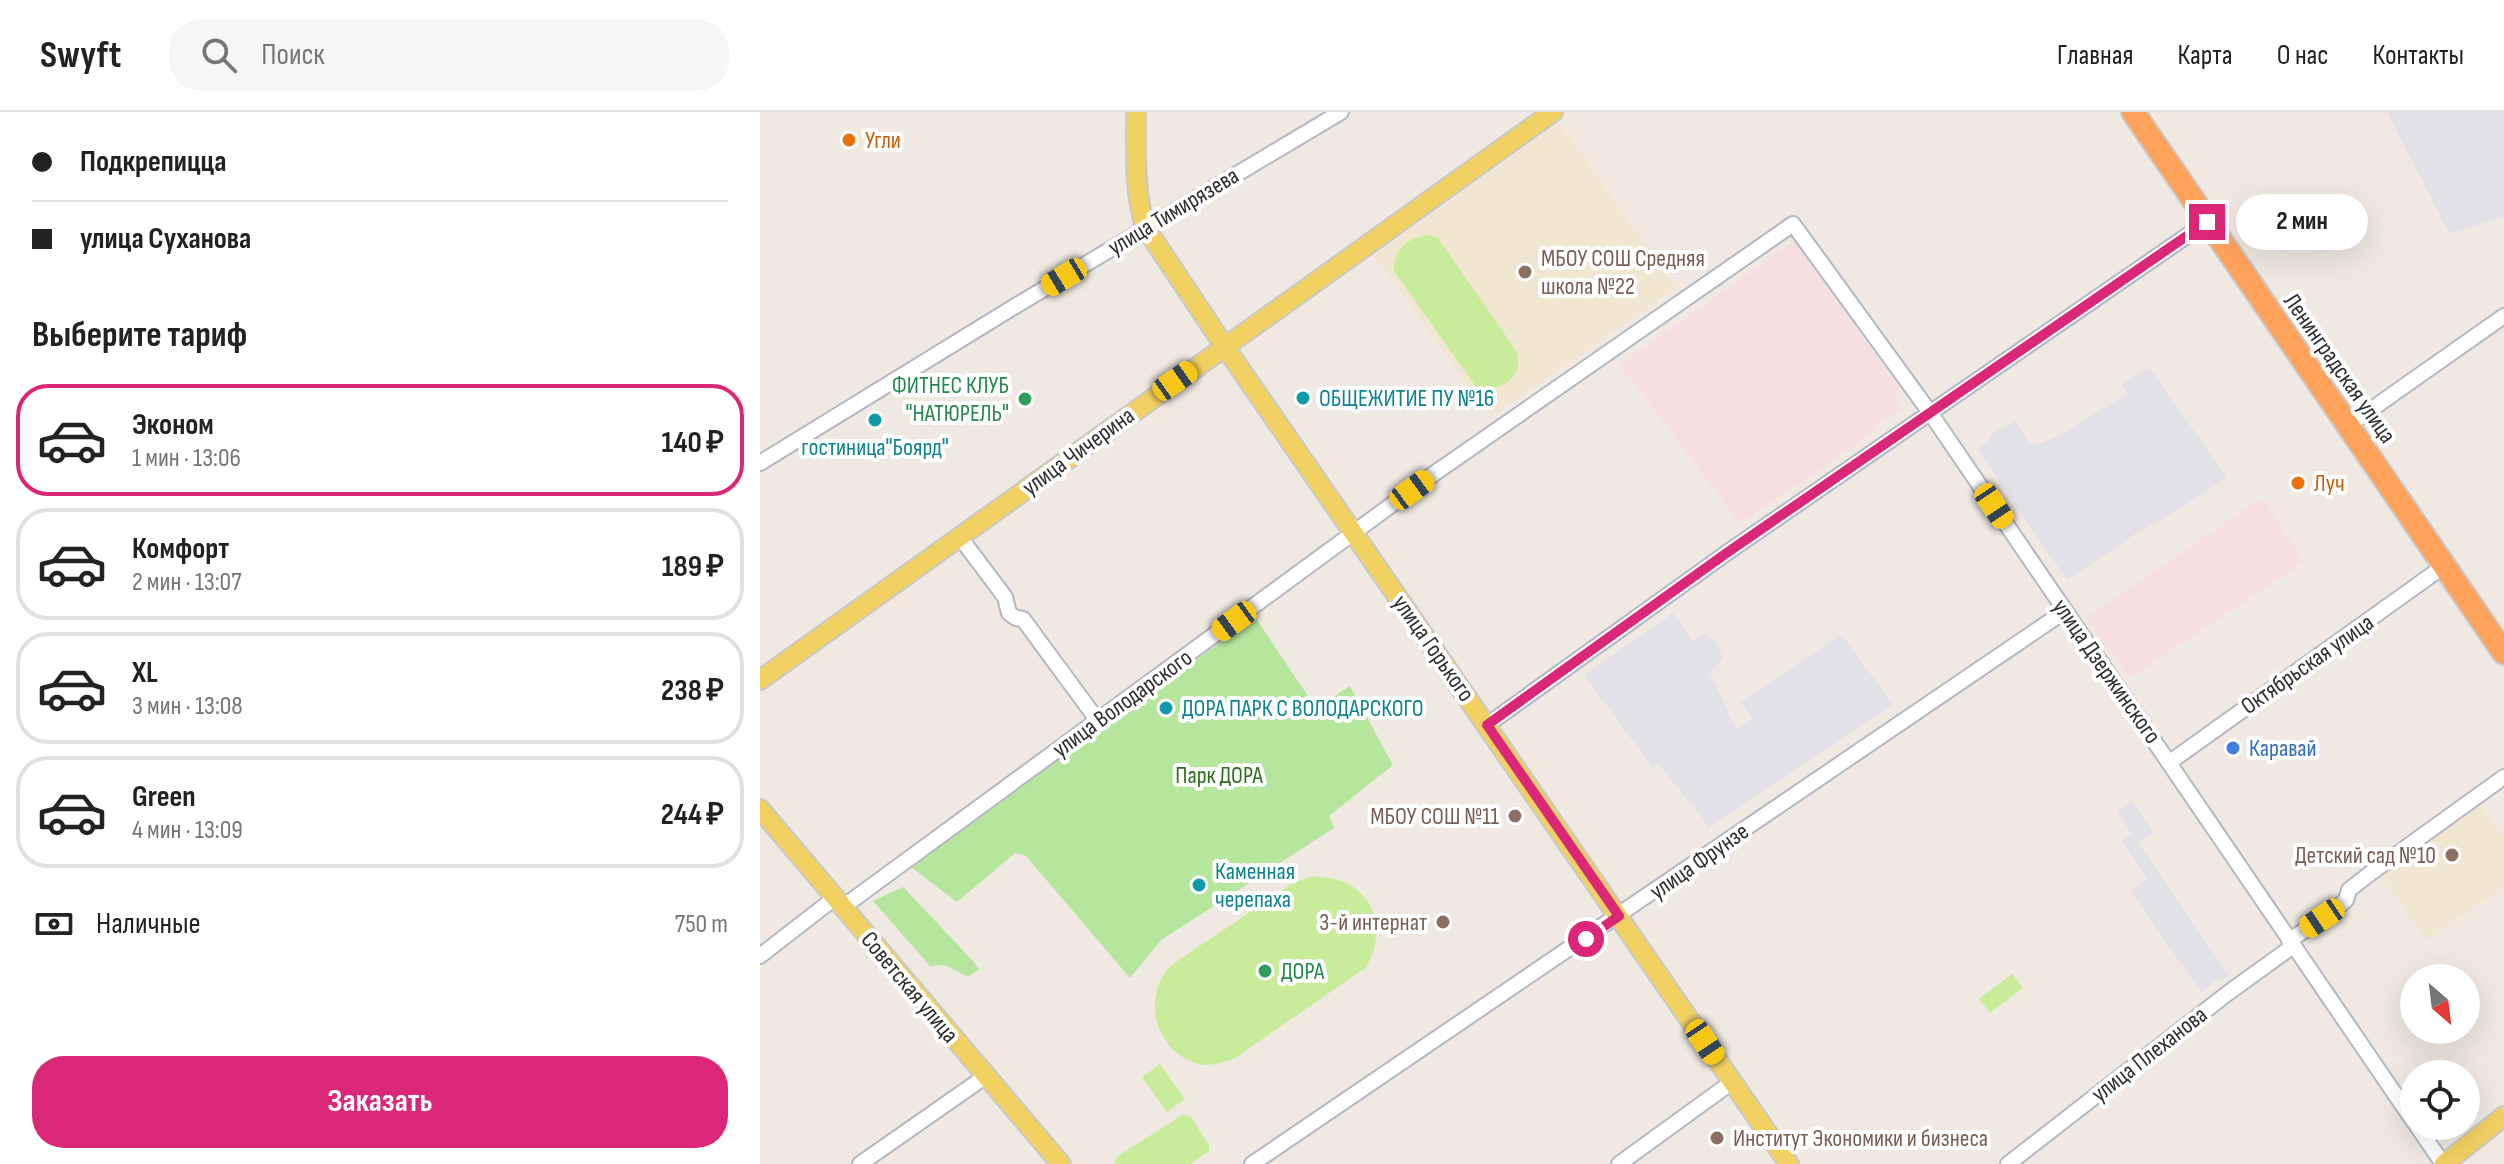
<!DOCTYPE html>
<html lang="ru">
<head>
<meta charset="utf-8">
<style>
	:root { --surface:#fff; --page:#f6f6f6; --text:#222; --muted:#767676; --line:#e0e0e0; --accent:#db2777 }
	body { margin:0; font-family:"Sofia Sans Condensed",sans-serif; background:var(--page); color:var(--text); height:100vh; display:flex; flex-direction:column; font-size:30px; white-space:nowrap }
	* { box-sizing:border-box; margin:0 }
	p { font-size:26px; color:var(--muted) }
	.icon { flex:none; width:44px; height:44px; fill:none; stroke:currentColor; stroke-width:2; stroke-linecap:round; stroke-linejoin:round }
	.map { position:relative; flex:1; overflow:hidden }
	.details { display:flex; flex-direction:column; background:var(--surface); width:760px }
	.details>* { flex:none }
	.banner { display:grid; align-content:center; height:176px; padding:0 32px; background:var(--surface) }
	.needle { width:52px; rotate:152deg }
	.controls { position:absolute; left:1640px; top:852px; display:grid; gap:16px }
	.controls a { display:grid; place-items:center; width:80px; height:80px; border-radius:50%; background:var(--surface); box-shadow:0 8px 32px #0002; font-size:40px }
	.end { position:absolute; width:36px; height:36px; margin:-18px; border:10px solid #db2777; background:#fff; box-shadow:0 0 0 4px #fff }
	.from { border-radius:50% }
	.bubble { position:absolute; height:56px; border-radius:28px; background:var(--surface); box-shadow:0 8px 32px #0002; font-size:26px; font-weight:700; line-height:56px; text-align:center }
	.car { position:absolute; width:24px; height:48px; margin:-24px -12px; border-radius:10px; box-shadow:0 0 6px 2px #0007; background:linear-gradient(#f5c518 24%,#345 0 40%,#f5c518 0 76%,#345 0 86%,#f5c518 0) }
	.banner b { display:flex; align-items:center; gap:28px; height:76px; font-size:30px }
	.banner b+b { border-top:2px solid var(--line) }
	.banner i { width:20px; height:20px; background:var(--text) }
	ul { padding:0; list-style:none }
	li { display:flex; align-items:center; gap:24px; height:112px; margin:0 16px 12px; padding:0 16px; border:4px solid var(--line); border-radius:32px }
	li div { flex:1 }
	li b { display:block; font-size:30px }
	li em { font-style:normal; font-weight:700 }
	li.active { border-color:var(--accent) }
	li>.icon { width:72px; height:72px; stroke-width:1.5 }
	h2 { padding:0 32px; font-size:36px; line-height:96px }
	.pay { display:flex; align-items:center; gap:20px; height:88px; padding:0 32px; font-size:30px }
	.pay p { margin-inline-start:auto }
	.primary-button { display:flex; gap:16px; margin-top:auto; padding:16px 32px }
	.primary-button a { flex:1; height:92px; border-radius:32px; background:var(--accent); color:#fff; font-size:32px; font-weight:700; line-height:92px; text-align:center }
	header { display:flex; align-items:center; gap:48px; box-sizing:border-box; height:112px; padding:0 40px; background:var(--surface); border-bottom:2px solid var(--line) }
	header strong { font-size:38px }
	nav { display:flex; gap:44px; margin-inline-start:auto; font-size:28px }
	.search { width:560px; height:72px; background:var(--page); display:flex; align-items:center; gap:20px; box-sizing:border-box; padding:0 28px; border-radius:32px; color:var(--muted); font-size:30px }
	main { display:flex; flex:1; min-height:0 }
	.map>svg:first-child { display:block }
	.industrial { fill:#e3e1e8 }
	.education { fill:#f0e6d1 }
	.medical { fill:#f5dfe0 }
	.green { fill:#b6e59e }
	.pitch { fill:#c9ec9a }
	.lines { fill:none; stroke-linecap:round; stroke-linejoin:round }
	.minor-casing { stroke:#b4b7c1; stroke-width:18 }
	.major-casing { stroke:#c9c9c9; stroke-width:22 }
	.highway-casing { stroke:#c9c9c9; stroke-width:26 }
	.minor { stroke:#fff; stroke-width:14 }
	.major { stroke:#f2d163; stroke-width:18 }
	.highway { stroke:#ffa35c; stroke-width:22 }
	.route { stroke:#db2777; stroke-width:10 }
	.food-dot { fill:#e8710a; stroke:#fff; stroke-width:3 }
	.education-dot { fill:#8d6e63; stroke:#fff; stroke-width:3 }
	.culture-dot { fill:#0f9aa8; stroke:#fff; stroke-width:3 }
	.leisure-dot { fill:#2e9e5b; stroke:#fff; stroke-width:3 }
	.shop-dot { fill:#3f7fe0; stroke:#fff; stroke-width:3 }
	.labels { text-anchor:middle; stroke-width:8; stroke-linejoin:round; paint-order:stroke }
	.food-label { font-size:24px; fill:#c56008; stroke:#fff; text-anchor:start }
	.street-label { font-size:24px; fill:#2e2e2e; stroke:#fff }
	.education-label { font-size:24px; fill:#785e54; stroke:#fff; text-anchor:end }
	.leisure-label { font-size:24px; fill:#27864d; stroke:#fff; text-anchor:end }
	.culture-label { font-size:24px; fill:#0d838f; stroke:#fff; text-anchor:start }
	.shop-label { font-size:24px; fill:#366cbe; stroke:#fff; text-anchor:start }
	.park-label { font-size:24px; fill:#2c6e1b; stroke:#fff }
</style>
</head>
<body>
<header>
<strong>Swyft</strong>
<div class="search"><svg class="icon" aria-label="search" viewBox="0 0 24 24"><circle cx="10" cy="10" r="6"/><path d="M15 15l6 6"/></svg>Поиск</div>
<nav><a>Главная</a><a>Карта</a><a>О нас</a><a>Контакты</a></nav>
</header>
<main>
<section class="details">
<div class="banner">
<b><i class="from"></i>Подкрепицца</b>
<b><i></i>улица Суханова</b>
</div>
<h2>Выберите тариф</h2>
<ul>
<li class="active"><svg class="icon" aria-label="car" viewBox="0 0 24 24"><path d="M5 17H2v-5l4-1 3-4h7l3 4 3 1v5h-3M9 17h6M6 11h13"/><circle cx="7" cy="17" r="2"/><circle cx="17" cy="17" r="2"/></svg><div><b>Эконом</b><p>1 мин · 13:06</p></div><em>140 ₽</em></li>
<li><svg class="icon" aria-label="car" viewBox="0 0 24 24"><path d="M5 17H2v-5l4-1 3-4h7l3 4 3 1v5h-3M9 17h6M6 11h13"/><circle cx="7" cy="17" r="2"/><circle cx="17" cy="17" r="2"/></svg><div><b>Комфорт</b><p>2 мин · 13:07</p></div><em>189 ₽</em></li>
<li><svg class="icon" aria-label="car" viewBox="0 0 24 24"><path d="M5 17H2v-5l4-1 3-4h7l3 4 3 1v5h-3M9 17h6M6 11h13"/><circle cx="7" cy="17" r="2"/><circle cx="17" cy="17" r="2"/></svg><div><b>XL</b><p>3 мин · 13:08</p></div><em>238 ₽</em></li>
<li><svg class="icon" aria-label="car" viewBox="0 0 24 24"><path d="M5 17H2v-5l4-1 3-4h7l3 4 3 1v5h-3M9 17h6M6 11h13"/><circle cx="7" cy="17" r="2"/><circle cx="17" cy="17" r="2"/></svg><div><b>Green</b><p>4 мин · 13:09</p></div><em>244 ₽</em></li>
</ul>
<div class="pay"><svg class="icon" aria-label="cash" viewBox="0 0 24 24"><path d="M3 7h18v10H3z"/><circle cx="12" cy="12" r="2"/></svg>Наличные<p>750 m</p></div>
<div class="primary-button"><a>Заказать</a></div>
</section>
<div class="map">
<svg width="1744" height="1052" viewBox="0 0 1744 1052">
	<rect width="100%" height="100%" fill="#efe9e1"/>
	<!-- industrial -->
	<path class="industrial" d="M 1627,0 L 1744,0 L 1744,105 L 1689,121 Z
		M 1390,256 L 1467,366 L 1412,402 L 1378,420 L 1307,468 L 1217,337 L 1227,330 L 1232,321 L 1256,309 L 1269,331 L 1279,332 L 1298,324 L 1367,282 L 1362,271 Z
		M 913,501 L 933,529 L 946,521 L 957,531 L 963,546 L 950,561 L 976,617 L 992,607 L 981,590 L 1081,522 L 1133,592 L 948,716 L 942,705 L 898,652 L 893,656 L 824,563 Z
		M 1372,689 L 1393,720 L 1378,730 L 1470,865 L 1456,869 L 1441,880 L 1371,780 L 1387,767 L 1362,728 L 1372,723 L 1357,698 Z"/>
	<!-- education -->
	<path class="education" d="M 799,11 L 916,176 L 731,305 L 614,144 Z
		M 1716,687 L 1744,726 L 1744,774 L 1667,828 L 1617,760 Z"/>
	<!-- medical -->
	<path class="medical" d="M 1034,129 L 1141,279 L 1134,284 L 1142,297 L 1114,315 L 1116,319 L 980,411 L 860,253 Z
		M 1502,386 L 1544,450 L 1369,566 L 1326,506 Z"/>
	<!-- green -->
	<path class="green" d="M 495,505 L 556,596 L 590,574 L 633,653 L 569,704 L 574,716 L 401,828 L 370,866 L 266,744 L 255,741 L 197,790 L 151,755 Z
		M 143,775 L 213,849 L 219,857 L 208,865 L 185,853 L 170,854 L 113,789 Z"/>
	<!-- pitch -->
	<path class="pitch" d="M 670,123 L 678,126 L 757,240 C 764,265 740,281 717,276 L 634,159 C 633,136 649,125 670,123 Z
		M 553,764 C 566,766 579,766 590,773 C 621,791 623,829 605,856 L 475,946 C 464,950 450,955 438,952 C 394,938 382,887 410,854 L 533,771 Z
		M 1252,862 L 1263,876 L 1230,901 L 1219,887 Z
		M 400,952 L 425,987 L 407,1000 L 382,965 Z
		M 424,1002 L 431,1005 L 449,1033 L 449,1039 L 430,1052 L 354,1052 L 358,1044 Z"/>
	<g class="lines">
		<defs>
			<path id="minor" d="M 1589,313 L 1744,204
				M 0,351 L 257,193 L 581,0
				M 199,424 L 245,485 L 249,501 L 256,506 L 263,507 L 338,609
				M 727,613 L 968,440 L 1447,110
				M 1410,650 L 1684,454
				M 83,795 L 675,361 L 1033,112 L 1171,302 L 1654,1010
				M 1529,829 L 1578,795 L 1586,788 L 1589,778 L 1612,760 L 1744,665
				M 0,844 L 76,785
				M 1657,1014 L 1683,1052
				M 100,1052 L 226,964
				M 492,1052 L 1305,499
				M 859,1052 L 972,970
				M 1248,1052 L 1468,881 L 1533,834"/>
			<path id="major" d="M 376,0 C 376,39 374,78 385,115 L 465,235 L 1029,1052
				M 0,568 L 793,0
				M 0,697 L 301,1052
				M 1684,1052 L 1744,1004"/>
			<path id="highway" d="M 1373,0 L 1744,541"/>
		</defs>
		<!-- minor casing -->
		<use href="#minor" class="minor-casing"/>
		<!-- major casing -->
		<use href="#major" class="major-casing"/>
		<!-- highway casing -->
		<use href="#highway" class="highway-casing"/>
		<!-- minor -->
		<use href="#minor" class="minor"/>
		<!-- major -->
		<use href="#major" class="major"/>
		<!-- highway -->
		<use href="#highway" class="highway"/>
	</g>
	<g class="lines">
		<!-- route -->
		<path class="route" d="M 826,827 L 859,804 L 727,613 L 968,440 L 1447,110"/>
	</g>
	<!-- markers -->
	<g class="food-dot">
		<circle cx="89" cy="28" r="8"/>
		<circle cx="1538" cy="371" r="8"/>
	</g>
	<g class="education-dot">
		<circle cx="765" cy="160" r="8"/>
		<circle cx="755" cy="704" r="8"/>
		<circle cx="1692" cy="743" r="8"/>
		<circle cx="683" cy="810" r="8"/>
		<circle cx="957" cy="1026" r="8"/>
	</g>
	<g class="culture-dot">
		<circle cx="543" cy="286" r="8"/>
		<circle cx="115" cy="308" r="8"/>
		<circle cx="406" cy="596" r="8"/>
		<circle cx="439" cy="773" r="8"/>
	</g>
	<g class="leisure-dot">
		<circle cx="265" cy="287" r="8"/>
		<circle cx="505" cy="859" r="8"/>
	</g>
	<circle class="shop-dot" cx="1473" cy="636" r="8"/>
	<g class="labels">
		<!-- food labels -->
		<g class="food-label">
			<text x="105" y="36">Угли</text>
			<text x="1554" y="379">Луч</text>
		</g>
		<!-- street labels -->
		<g class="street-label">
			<text transform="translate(413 99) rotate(-31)" y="8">улица Тимирязева</text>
			<text transform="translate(1580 256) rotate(55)" y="8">Ленинградская улица</text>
			<text transform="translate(318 339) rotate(-36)" y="8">улица Чичерина</text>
			<text transform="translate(674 536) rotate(55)" y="8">улица Горького</text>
			<text transform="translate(1547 552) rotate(-35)" y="8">Октябрьская улица</text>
			<text transform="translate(1347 559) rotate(55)" y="8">улица Дзержинского</text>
			<text transform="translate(362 591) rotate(-36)" y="8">улица Володарского</text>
			<text transform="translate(939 749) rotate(-35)" y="8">улица Фрунзе</text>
			<text transform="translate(150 875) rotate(50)" y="8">Советская улица</text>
			<text transform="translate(1389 942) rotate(-38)" y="8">улица Плеханова</text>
		</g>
		<!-- education labels -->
		<g class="education-label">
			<text x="781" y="154" text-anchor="start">МБОУ СОШ Средняя<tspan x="781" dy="28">школа №22</tspan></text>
			<text x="739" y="712">МБОУ СОШ №11</text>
			<text x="1676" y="751">Детский сад №10</text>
			<text x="667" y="818">3-й интернат</text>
			<text x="973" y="1034" text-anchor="start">Институт Экономики и бизнеса</text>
		</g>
		<!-- leisure labels -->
		<g class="leisure-label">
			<text x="249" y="281">ФИТНЕС КЛУБ<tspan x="249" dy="28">"НАТЮРЕЛЬ"</tspan></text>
			<text x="521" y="867" text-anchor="start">ДОРА</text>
		</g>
		<!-- culture labels -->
		<g class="culture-label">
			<text x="559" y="294">ОБЩЕЖИТИЕ ПУ №16</text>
			<text x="115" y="343" text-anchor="middle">гостиница"Боярд"</text>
			<text x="422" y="604">ДОРА ПАРК С ВОЛОДАРСКОГО</text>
			<text x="455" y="767">Каменная<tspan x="455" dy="28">черепаха</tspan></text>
		</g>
		<!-- shop labels -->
		<g class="shop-label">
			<text x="1489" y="644">Каравай</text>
		</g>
		<!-- park labels -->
		<g class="park-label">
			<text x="459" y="671">Парк ДОРА</text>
		</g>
	</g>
</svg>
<div class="controls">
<a><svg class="needle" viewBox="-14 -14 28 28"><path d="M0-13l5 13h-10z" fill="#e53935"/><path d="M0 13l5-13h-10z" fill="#767676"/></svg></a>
<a><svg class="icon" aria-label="locate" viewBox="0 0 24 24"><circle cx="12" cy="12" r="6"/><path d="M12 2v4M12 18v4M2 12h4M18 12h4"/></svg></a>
</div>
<i class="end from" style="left:826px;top:827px"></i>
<i class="end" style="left:1447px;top:110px"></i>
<div class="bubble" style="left:1476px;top:82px;width:132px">2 мин</div>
<i class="car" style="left:304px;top:165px;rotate:239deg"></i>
<i class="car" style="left:415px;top:269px;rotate:55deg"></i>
<i class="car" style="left:652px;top:378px;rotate:54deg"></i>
<i class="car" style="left:1234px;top:394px;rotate:146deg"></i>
<i class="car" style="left:474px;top:509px;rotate:234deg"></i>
<i class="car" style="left:1562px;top:806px;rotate:236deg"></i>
<i class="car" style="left:945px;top:930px;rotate:146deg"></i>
</div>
</main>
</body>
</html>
